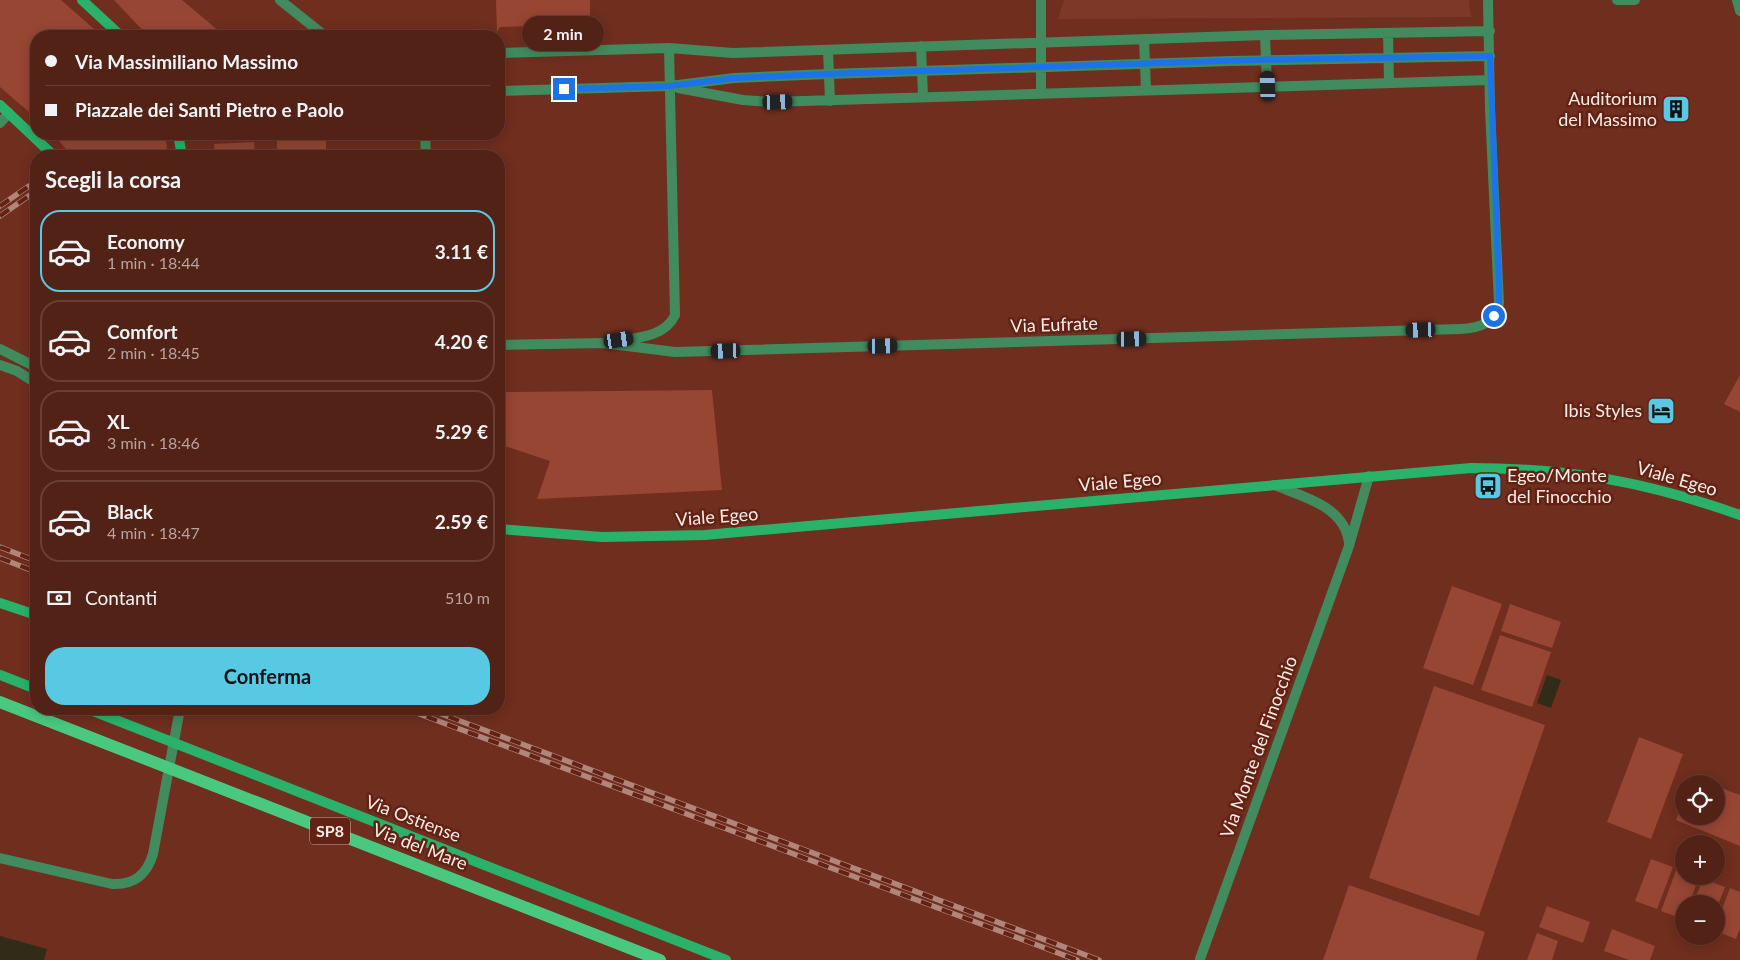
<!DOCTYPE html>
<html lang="it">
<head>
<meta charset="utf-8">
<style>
	:root { --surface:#532216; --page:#592a1f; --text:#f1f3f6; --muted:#b5a4a1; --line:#693f35; --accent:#57c9e2 }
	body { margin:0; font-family:Lato,sans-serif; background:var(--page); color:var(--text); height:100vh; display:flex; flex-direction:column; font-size:19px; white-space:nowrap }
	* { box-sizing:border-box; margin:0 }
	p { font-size:16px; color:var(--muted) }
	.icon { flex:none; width:28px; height:28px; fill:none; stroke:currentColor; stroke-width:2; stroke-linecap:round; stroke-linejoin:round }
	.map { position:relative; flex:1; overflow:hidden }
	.sheet { position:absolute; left:30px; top:150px; width:475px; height:565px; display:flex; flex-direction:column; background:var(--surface); border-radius:20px; box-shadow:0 2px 12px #0003,0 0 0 1px var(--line) }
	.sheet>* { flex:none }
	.top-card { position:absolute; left:30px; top:30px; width:475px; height:110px; border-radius:20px; box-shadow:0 2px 12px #0003,0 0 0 1px var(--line); display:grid; align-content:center; height:110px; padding:0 15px; background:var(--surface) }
	.buttons { position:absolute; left:1675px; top:775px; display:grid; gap:10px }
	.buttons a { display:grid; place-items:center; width:50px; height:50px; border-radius:50%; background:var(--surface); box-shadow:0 2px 12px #0003,0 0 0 1px var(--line); font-size:25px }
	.end { position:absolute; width:22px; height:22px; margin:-11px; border:6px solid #1a73e8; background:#fff; box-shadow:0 0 0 2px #fff }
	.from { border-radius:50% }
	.bubble { position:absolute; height:35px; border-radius:18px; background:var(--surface); box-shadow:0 2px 12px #0003,0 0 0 1px var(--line); font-size:16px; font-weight:700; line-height:35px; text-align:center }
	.car { position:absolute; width:15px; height:30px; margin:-15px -8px; border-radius:6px; box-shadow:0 0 4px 1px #0007; background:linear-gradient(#222 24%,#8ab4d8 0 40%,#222 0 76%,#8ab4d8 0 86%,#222 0) }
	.top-card b { display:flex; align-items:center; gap:18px; height:48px; font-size:19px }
	.top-card b+b { border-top:1px solid var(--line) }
	.top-card i { width:12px; height:12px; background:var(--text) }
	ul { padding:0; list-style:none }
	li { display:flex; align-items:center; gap:15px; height:82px; margin:0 10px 8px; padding:0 5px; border:2px solid var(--line); border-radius:20px }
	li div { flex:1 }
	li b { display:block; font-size:19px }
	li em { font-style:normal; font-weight:700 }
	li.on { border-color:var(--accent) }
	li>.icon { width:45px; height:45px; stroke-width:1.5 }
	h2 { padding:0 15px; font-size:22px; line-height:60px }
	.pay { display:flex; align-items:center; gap:12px; height:55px; padding:0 15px; font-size:19px }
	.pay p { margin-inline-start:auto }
	.action { display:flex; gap:10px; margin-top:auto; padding:10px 15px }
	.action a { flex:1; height:58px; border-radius:20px; background:var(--accent); color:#111; font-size:20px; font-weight:700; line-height:58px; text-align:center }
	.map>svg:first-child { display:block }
	.built { fill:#7e3827 }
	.green { fill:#974633 }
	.water { fill:#312c18 }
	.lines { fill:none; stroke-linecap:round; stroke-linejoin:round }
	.minor { stroke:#418b5e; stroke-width:10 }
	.tertiary { stroke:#418b5e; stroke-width:10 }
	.secondary { stroke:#2ab26a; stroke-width:10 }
	.primary { stroke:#49c97f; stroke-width:12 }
	.rail-casing { stroke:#b0857a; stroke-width:5.5 }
	.rail { stroke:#632213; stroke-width:4; stroke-dasharray:11; stroke-linecap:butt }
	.route { stroke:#1a73e8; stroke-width:6 }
	.labels { text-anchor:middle; stroke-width:5; stroke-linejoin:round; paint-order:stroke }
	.shield { fill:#632213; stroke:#cfafa8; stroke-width:1 }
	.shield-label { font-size:16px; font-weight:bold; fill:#fdece8 }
	.poi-label { font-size:18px; fill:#fdece8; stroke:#632213; text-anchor:end }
	.street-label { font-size:18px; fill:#fdece8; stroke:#632213 }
</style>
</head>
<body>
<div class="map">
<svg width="1740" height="960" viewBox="0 0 1740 960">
	<rect width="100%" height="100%" fill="#6f2e1e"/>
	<!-- built -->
	<path class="built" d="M 1064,0 L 1469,0 L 1471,17 L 1058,19 Z"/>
	<!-- green -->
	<path class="green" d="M 0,0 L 61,0 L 102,36 L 36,36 L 36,118 L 0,87 Z
		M 114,0 L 182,0 L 225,36 L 148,36 Z
		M 496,0 L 590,0 L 590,36 L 587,24 L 500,27 L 497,32 Z
		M 53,134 L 165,134 L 168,156 L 72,156 Z
		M 326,140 L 326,156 L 277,156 L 277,141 Z
		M 254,142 L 255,156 L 215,156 L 214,144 Z
		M 1740,375 L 1740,412 L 1724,404 Z
		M 712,390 L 722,490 L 537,499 L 550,461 L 499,444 L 499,392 Z
		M 1452,586 L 1502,604 L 1473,685 L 1423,668 Z
		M 1510,604 L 1561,622 L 1552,648 L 1501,631 Z
		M 1500,635 L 1551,652 L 1532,707 L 1481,690 Z
		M 1434,686 L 1545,725 L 1479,916 L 1369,878 Z
		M 1639,737 L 1683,754 L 1651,839 L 1607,822 Z
		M 1716,786 L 1740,795 L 1740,846 L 1676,820 L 1684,799 L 1684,816 L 1716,816 Z
		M 1651,859 L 1673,867 L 1657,909 L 1635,901 Z
		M 1677,868 L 1684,871 L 1684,876 L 1699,877 L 1689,904 L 1684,904 L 1683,919 L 1661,911 Z
		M 1703,879 L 1725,887 L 1716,910 L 1716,904 L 1693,904 Z
		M 1349,885 L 1485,932 L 1476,960 L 1323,960 Z
		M 1730,888 L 1740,892 L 1740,928 L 1736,939 L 1716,931 L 1716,925 Z
		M 1547,906 L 1590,922 L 1583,943 L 1539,927 Z
		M 1612,929 L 1655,946 L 1650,960 L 1629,960 L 1604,951 Z
		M 1537,933 L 1558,941 L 1552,960 L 1527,960 Z"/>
	<!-- water -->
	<path class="water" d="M 1547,675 L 1561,680 L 1551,708 L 1537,703 Z
		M 0,936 L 47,949 L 44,960 L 0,960 Z"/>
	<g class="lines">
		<!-- minor -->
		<path class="minor" d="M 280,0 L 325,36
			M 1617,0 L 1635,0
			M 1737,0 L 1740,11
			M 1388,33 L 1389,82
			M 1265,35 L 1267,86
			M 1144,39 L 1146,90
			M 921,46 L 923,96
			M 828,50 L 830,101
			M 499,53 L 669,48 L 733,53 L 1265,35 L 1490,31
			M 678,88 L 743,100 L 770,102 L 1489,80
			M 499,91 L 670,86 L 734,78 L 828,74 L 1231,61 L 1490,56
			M 1041,93 L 1041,0
			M 0,123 L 9,113
			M 425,134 L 426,156
			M 616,341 C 637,338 665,337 675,315 L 669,48
			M 499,345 L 603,343 L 675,352 L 1460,329 C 1480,328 1494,324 1499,303 L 1490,109 L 1488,0
			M 0,349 L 36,367
			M 0,365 L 17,371 L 36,383
			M 1274,485 C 1303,497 1345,506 1349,543
			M 1200,959 L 1349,546 L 1369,476"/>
		<!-- tertiary -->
		<path class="tertiary" d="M 0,858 L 112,884 C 135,885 147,874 153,854 L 180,709"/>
		<!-- secondary -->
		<path class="secondary" d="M 82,0 L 121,36
			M 0,105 L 54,156
			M 178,134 L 182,156
			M 499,529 L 602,537 L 705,535 L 1471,468 C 1570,468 1647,482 1740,515
			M 0,603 L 36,615
			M 0,675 L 36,689
			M 88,709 L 726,960"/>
		<!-- primary -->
		<path class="primary" d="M 0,702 L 660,960"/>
		<defs>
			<path id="rail" d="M 0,206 L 29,186
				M 0,216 L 33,193
				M 0,547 L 36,561
				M 0,558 L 36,572
				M 406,709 L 1077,960
				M 428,709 L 1099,960"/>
		</defs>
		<!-- rail casing -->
		<use href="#rail" class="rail-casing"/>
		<!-- rail -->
		<use href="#rail" class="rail"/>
	</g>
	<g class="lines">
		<!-- route -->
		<path class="route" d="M 564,89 L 670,86 L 734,78 L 828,74 L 1249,60 L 1490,56 L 1499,288 L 1499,303 L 1494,316"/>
	</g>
	<!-- icons -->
	<defs>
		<symbol id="building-square" viewBox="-11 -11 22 22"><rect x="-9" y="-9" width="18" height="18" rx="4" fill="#57c9e2" stroke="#632213"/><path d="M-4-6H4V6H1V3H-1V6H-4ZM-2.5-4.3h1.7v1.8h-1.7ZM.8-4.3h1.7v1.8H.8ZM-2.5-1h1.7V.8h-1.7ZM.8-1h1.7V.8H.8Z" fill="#111"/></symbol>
		<symbol id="hotel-square" viewBox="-11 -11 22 22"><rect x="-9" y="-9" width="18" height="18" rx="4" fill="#57c9e2" stroke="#632213"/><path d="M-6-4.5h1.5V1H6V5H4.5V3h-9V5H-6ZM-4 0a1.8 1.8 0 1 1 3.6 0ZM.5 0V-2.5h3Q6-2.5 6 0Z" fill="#111"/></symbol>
		<symbol id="bus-square" viewBox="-11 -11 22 22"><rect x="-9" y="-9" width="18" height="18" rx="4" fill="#57c9e2" stroke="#632213"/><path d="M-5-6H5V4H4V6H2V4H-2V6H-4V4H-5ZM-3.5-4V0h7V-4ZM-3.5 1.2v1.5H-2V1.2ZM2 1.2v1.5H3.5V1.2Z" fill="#111"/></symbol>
	</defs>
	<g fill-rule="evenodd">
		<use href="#building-square" x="1660" y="93" width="32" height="32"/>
		<use href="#hotel-square" x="1645" y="395" width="32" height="32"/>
		<use href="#bus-square" x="1472" y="470" width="32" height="32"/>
	</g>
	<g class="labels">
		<!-- shield labels -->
		<rect class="shield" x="310" y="817.5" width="40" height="27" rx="4"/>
		<g class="shield-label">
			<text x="330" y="837">SP8</text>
		</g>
		<!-- poi labels -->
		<g class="poi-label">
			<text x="1657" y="105">Auditorium<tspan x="1657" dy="21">del Massimo</tspan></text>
			<text x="1642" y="417">Ibis Styles</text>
			<text x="1507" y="482" text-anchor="start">Egeo/Monte<tspan x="1507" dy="21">del Finocchio</tspan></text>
		</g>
		<!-- street labels -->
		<g class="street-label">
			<text transform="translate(1054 325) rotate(-2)" y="6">Via Eufrate</text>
			<text transform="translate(1677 479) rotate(16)" y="6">Viale Egeo</text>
			<text transform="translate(1120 482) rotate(-5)" y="6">Viale Egeo</text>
			<text transform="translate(717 517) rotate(-4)" y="6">Viale Egeo</text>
			<text transform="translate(1259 747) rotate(-70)" y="6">Via Monte del Finocchio</text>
			<text transform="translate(413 819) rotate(21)" y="6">Via Ostiense</text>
			<text transform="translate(420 847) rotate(21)" y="6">Via del Mare</text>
		</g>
	</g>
</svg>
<div class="buttons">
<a><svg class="icon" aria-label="locate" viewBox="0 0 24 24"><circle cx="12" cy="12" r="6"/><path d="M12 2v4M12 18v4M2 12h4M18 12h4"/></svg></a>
<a>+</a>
<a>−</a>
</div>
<i class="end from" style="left:1494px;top:316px"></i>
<i class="end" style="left:564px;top:89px"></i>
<div class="bubble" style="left:522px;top:16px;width:82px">2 min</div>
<i class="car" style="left:1268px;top:86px;rotate:358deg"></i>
<i class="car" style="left:778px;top:102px;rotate:88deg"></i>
<i class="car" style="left:1421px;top:330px;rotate:268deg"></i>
<i class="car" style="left:1132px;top:339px;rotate:89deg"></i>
<i class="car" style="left:619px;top:340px;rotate:81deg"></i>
<i class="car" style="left:883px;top:346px;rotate:89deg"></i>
<i class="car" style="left:726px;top:351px;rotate:268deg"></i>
<div class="top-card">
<b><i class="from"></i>Via Massimiliano Massimo</b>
<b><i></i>Piazzale dei Santi Pietro e Paolo</b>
</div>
<section class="sheet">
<h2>Scegli la corsa</h2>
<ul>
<li class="on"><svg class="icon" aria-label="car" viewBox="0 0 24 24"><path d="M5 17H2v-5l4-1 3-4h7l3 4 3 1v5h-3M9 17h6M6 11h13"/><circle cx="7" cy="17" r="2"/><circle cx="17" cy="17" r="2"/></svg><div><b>Economy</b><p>1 min · 18:44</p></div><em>3.11 €</em></li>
<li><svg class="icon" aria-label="car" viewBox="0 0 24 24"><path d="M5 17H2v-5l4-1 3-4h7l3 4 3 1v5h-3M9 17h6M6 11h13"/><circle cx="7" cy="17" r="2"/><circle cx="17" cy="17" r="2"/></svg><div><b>Comfort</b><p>2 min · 18:45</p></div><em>4.20 €</em></li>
<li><svg class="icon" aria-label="car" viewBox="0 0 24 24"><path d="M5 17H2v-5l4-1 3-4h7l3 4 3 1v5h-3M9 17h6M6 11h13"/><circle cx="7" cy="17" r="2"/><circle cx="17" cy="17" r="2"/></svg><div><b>XL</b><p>3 min · 18:46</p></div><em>5.29 €</em></li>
<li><svg class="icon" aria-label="car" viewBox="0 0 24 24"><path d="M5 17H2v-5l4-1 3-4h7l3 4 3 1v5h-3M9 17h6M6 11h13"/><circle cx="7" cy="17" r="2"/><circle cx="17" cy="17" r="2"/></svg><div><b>Black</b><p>4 min · 18:47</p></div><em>2.59 €</em></li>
</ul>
<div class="pay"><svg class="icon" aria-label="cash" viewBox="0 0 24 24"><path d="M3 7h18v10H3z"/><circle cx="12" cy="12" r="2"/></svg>Contanti<p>510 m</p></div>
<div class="action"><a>Conferma</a></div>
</section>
</div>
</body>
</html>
